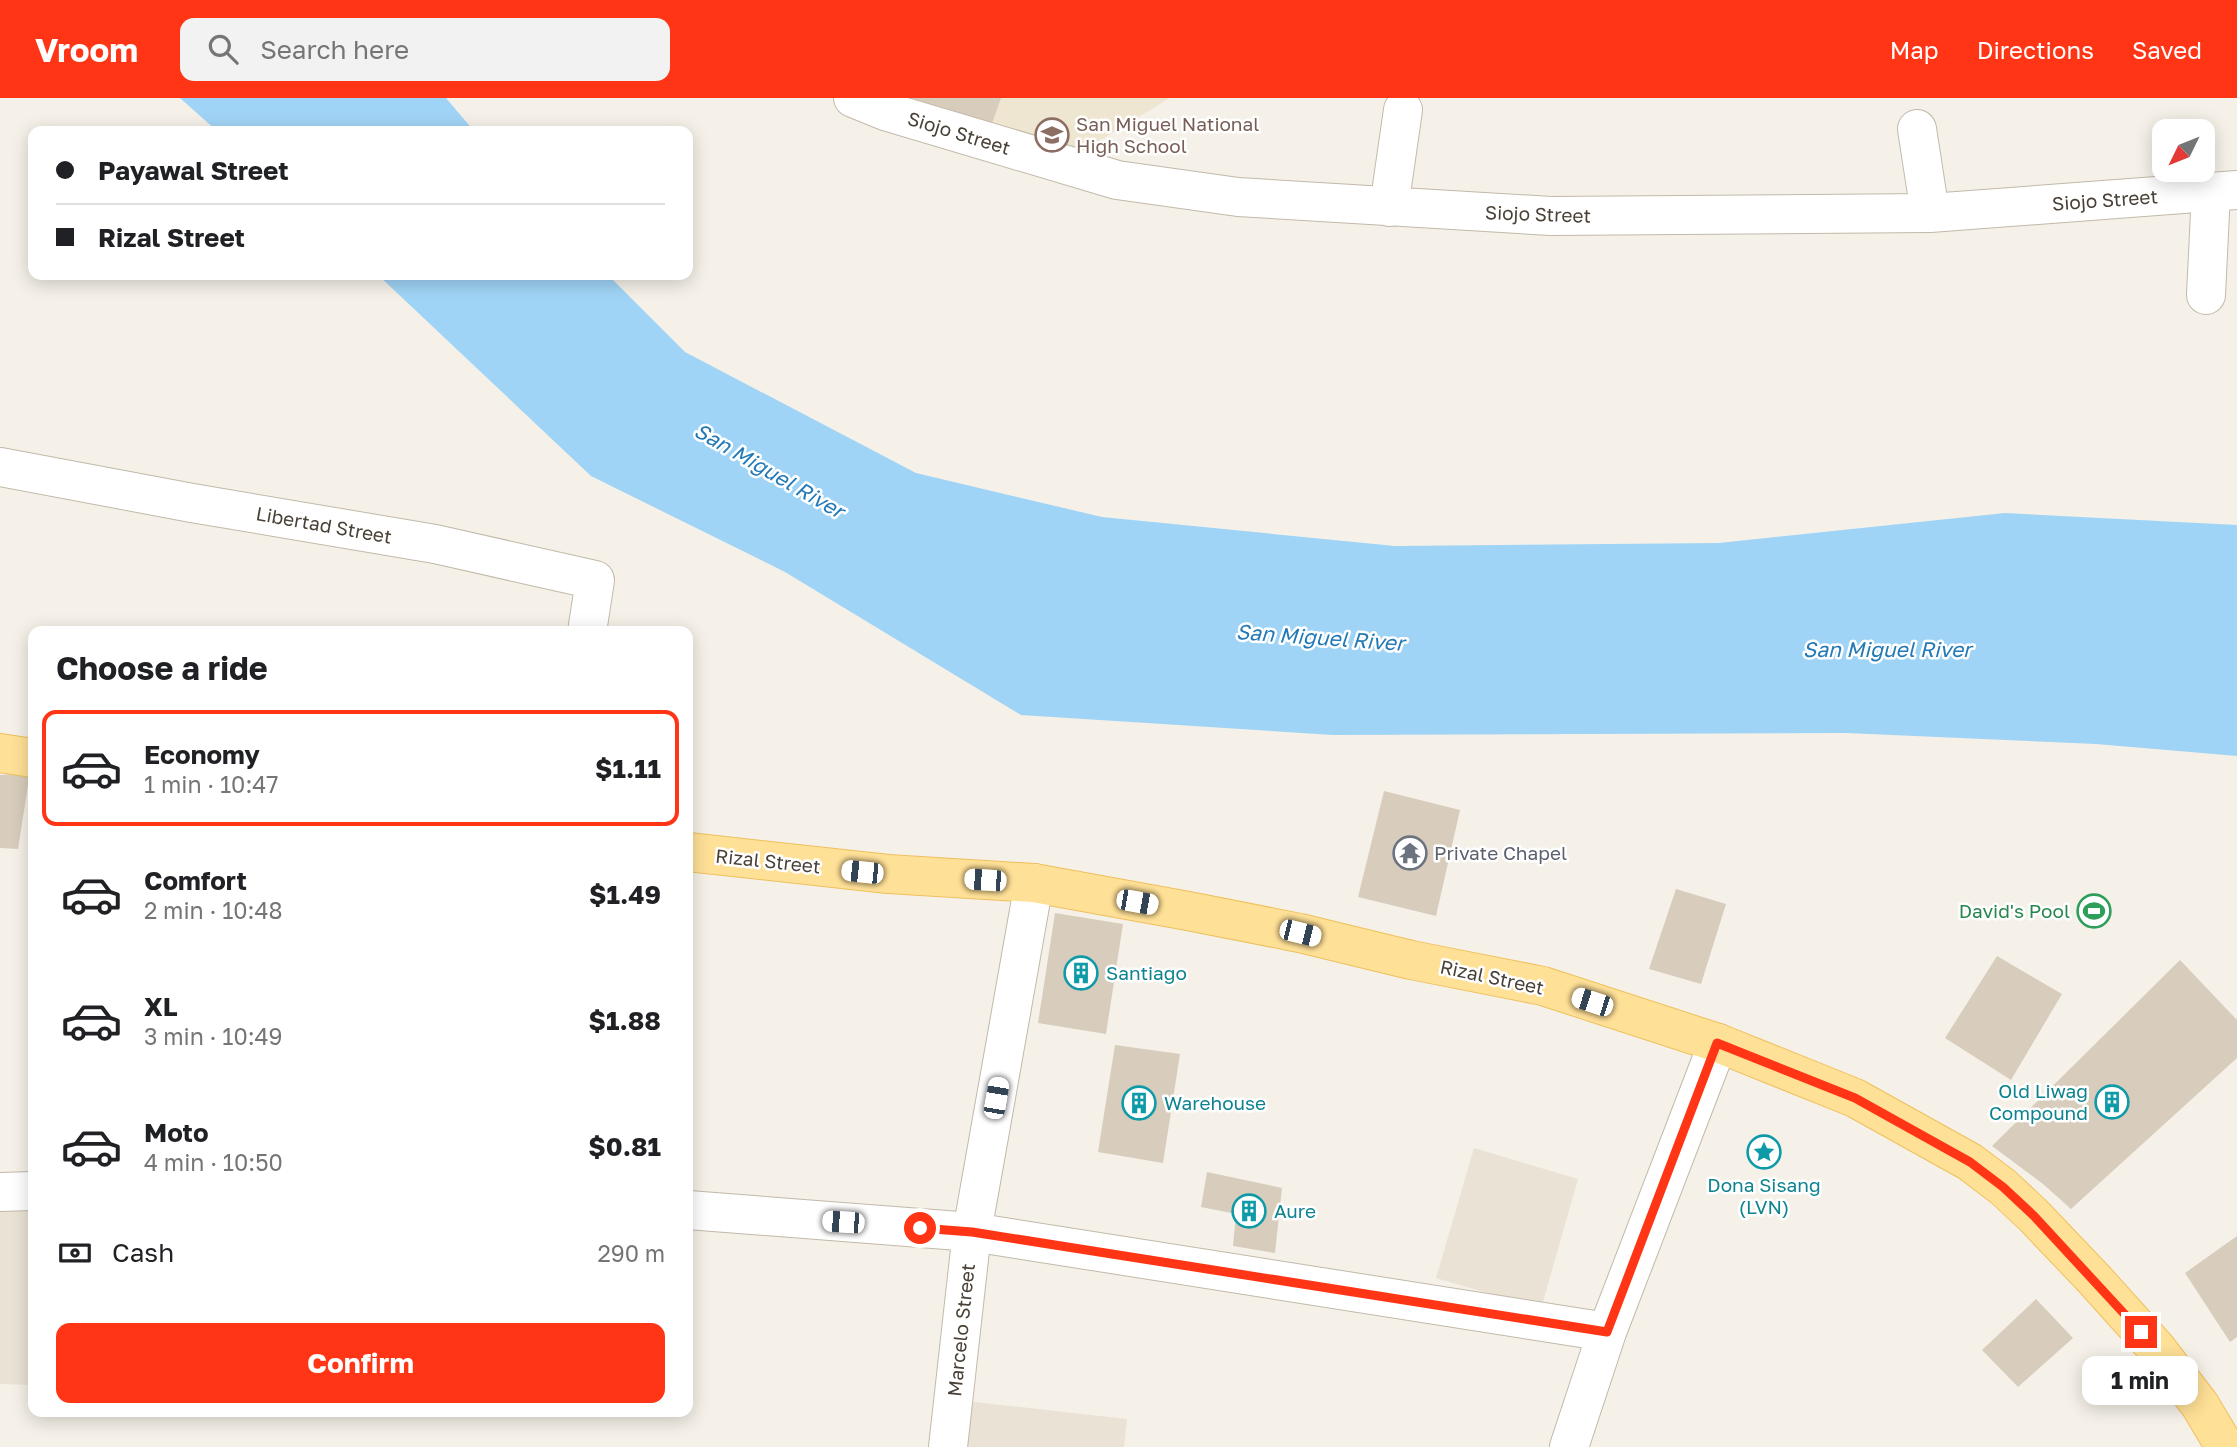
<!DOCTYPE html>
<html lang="en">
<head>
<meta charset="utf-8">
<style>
	:root { --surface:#fff; --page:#f2f2f2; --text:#202124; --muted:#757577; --line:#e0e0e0; --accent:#ff3515 }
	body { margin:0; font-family:"Golos Text",sans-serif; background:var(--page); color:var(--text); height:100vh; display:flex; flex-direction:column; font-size:26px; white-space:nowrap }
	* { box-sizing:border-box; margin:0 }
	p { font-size:23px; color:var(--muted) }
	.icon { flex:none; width:38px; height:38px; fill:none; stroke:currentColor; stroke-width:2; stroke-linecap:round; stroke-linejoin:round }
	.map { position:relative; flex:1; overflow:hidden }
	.details { position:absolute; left:28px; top:528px; width:665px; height:791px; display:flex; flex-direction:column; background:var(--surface); border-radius:14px; box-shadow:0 4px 18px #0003 }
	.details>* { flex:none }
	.hud { position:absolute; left:28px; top:28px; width:665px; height:154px; border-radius:14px; box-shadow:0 4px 18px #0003; display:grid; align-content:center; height:154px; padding:0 28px; background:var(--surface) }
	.needle { width:46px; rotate:227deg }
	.tools { position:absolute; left:2152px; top:21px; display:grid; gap:14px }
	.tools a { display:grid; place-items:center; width:63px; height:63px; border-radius:14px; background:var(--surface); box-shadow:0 4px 18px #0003; font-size:35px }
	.end { position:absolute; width:32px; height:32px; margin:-16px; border:9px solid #ff3515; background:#fff; box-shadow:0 0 0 4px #fff }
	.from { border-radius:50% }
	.bubble { position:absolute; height:49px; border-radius:14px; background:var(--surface); box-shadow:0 4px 18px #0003; font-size:23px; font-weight:700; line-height:49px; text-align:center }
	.car { position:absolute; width:21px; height:42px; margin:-21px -10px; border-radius:9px; box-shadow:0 0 5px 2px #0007; background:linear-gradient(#fff 24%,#345 0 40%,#fff 0 76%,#345 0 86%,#fff 0) }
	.hud b { display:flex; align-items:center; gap:24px; height:66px; font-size:26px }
	.hud b+b { border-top:2px solid var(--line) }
	.hud i { width:18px; height:18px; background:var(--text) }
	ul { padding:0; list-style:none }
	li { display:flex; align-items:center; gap:21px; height:116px; margin:0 14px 10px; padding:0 14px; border:4px solid transparent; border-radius:14px }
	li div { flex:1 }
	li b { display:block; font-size:26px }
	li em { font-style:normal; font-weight:700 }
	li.current { border-color:var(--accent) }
	li>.icon { width:63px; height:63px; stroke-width:1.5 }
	h2 { padding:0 28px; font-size:32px; line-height:84px }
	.pay { display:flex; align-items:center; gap:18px; height:77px; padding:0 28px; font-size:26px }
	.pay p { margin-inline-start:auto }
	.cta { display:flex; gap:14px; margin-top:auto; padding:14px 28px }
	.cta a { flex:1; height:80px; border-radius:14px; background:var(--accent); color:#fff; font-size:28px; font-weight:700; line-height:80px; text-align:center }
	header { display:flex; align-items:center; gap:42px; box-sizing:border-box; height:98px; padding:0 35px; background:var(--accent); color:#fff }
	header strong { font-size:33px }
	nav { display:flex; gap:38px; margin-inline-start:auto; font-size:24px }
	.search { width:490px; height:63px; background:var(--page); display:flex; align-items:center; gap:18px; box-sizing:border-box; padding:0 24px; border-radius:14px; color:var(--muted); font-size:26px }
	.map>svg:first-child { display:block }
	.residential { fill:#eae3d5 }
	.education { fill:#efe6d1 }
	.water { fill:#a0d4f6 }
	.building { fill:#d8cdbc }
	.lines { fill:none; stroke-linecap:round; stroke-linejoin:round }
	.minor-casing { stroke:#c2b9a9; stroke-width:40 }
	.major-casing { stroke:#eec05d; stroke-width:40 }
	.minor { stroke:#fff; stroke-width:38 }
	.major { stroke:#ffe097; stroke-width:38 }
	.route { stroke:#ff3515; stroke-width:9 }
	.labels { text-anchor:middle; stroke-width:5; stroke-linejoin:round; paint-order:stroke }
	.education-label { font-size:19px; fill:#785e54; stroke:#fff; text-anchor:start }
	.street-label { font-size:19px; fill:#494136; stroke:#fff }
	.worship-label { font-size:19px; fill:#5b616d; stroke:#fff; text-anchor:start }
	.leisure-label { font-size:19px; fill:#27864d; stroke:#fff; text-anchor:end }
	.culture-label { font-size:19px; fill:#0d838f; stroke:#fff; text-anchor:start }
	.water-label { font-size:21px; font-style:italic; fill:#247ab6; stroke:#fff }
</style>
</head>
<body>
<header>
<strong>Vroom</strong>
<div class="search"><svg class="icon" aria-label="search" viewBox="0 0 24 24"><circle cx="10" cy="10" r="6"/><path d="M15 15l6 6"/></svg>Search here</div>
<nav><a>Map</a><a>Directions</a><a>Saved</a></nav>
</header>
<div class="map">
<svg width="2237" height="1349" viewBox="0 0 2237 1349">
	<rect width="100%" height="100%" fill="#f5f1e8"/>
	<!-- residential -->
	<path class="residential" d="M 1474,1050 L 1578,1081 L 1541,1211 L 1436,1180 Z
		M 33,1112 L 33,1287 L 0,1286 L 0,1113 Z
		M 966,1303 L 1127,1321 L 1124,1349 L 962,1349 Z"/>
	<!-- education -->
	<path class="education" d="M 877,0 L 1170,0 L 1074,58 Z"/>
	<!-- water -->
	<path class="water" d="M 180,0 L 446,0 L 474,33 L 217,33 Z
		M 378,177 L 608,177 L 685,254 L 916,375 L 1102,419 L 1395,448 L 1719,445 L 2005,415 L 2237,427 L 2237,658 L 2096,646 L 1846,635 L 1333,637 L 1021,617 L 785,474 L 591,378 Z"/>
	<!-- building -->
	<path class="building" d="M 906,0 L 1001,0 L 990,31 Z
		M 30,675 L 18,751 L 0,750 L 0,677 Z
		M 1384,693 L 1460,712 L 1436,818 L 1358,799 Z
		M 1676,791 L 1726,806 L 1701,886 L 1649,871 Z
		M 1055,815 L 1123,826 L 1106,936 L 1038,925 Z
		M 1997,858 L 2062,896 L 2011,982 L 1945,940 Z
		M 2180,862 L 2237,922 L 2237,960 L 2071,1111 L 2043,1086 L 1992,1048 Z
		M 1115,947 L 1180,956 L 1163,1065 L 1098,1054 Z
		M 1207,1074 L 1282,1090 L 1275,1155 L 1233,1148 L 1236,1116 L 1201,1109 Z
		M 2237,1138 L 2237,1239 L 2230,1244 L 2185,1175 Z
		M 2036,1201 L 2073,1240 L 2018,1289 L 1982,1252 Z"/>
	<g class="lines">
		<defs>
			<path id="minor" d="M 853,0 L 885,13 L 1117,82 L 1238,99 L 1551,118 L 1930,115 L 2237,92
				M 1917,31 L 1930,115
				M 1389,109 L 1403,12
				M 2206,197 L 2211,94
				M 0,369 L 192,405 L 435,446 L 595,482 L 587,534
				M 0,1094 L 33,1093
				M 688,1112 L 972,1134 L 1607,1234
				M 948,1349 L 972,1134 L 1034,785
				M 1569,1349 L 1607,1234 L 1718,945"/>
			<path id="major" d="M 0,655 L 33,660
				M 688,754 L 888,776 L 1034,785 L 1188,813 L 1300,835 L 1411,862 L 1543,888 L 1718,945 L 1855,1000 L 1970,1064 L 2003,1089 L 2034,1118 L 2094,1181 L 2157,1251 L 2200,1307 L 2225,1349"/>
		</defs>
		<!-- minor casing -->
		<use href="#minor" class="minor-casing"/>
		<!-- major casing -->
		<use href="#major" class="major-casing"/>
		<!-- minor -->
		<use href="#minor" class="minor"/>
		<!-- major -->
		<use href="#major" class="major"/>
	</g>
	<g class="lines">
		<!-- route -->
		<path class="route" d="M 920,1130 L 972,1134 L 1607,1234 L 1717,945 L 1855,1000 L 1970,1064 L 2003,1089 L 2034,1118 L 2141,1234"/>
	</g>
	<!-- icons -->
	<defs>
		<symbol id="school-ring" viewBox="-11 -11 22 22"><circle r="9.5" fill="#fff" stroke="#8d6e63" stroke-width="1.5"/><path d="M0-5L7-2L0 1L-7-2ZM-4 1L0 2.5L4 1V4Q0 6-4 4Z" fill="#8d6e63"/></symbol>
		<symbol id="temple-ring" viewBox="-11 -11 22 22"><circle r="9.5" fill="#fff" stroke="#6b7280" stroke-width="1.5"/><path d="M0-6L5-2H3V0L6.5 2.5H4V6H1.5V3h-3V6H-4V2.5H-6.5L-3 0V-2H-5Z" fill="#6b7280"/></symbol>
		<symbol id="stadium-ring" viewBox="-11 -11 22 22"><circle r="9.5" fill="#fff" stroke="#2e9e5b" stroke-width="1.5"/><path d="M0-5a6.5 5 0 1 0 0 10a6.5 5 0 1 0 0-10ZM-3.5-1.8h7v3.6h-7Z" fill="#2e9e5b"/></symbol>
		<symbol id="building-ring" viewBox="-11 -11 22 22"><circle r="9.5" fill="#fff" stroke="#0f9aa8" stroke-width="1.5"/><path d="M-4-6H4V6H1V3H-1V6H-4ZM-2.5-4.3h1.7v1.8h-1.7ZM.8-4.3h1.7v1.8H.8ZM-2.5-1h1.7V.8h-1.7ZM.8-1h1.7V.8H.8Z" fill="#0f9aa8"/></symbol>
		<symbol id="sight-ring" viewBox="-11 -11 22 22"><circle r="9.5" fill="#fff" stroke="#0f9aa8" stroke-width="1.5"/><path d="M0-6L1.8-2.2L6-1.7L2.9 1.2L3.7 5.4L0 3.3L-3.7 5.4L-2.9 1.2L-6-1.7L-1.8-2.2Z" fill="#0f9aa8"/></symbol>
	</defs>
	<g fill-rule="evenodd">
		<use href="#school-ring" x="1033" y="18" width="38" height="38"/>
		<use href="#temple-ring" x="1391" y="736" width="38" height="38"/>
		<use href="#stadium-ring" x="2075" y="794" width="38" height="38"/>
		<use href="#building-ring" x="1062" y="856" width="38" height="38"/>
		<use href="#building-ring" x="2093" y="985" width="38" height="38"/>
		<use href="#building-ring" x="1120" y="986" width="38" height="38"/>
		<use href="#sight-ring" x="1745" y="1035" width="38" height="38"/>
		<use href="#building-ring" x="1230" y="1094" width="38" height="38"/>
	</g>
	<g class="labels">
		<!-- education labels -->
		<g class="education-label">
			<text x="1076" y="33">San Miguel National<tspan x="1076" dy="22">High School</tspan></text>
		</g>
		<!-- street labels -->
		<g class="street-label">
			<text transform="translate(959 35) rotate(17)" y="7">Siojo Street</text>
			<text transform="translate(2105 102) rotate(-4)" y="7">Siojo Street</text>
			<text transform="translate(1538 116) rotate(2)" y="7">Siojo Street</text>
			<text transform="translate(324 427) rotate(10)" y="7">Libertad Street</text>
			<text transform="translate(768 763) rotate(6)" y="7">Rizal Street</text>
			<text transform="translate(1492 879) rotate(12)" y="7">Rizal Street</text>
			<text transform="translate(961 1232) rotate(-84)" y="7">Marcelo Street</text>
		</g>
		<!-- worship labels -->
		<g class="worship-label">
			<text x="1434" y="762">Private Chapel</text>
		</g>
		<!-- leisure labels -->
		<g class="leisure-label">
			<text x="2070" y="820">David's Pool</text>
		</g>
		<!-- culture labels -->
		<g class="culture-label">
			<text x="1106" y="882">Santiago</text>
			<text x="2088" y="1000" text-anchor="end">Old Liwag<tspan x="2088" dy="22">Compound</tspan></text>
			<text x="1164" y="1012">Warehouse</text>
			<text x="1764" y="1094" text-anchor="middle">Dona Sisang<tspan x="1764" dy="22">(LVN)</tspan></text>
			<text x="1274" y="1120">Aure</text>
		</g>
		<!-- water labels -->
		<g class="water-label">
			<text transform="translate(769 373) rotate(30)" y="7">San Miguel River</text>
			<text transform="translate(1320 540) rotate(4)" y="7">San Miguel River</text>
			<text x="1887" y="559">San Miguel River</text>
		</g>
	</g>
</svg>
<div class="tools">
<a><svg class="needle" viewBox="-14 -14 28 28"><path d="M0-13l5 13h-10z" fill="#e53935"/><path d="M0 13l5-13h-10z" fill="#757577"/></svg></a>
</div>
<i class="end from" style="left:920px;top:1130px"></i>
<i class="end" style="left:2141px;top:1234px"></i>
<div class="bubble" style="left:2082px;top:1258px;width:116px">1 min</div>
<i class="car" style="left:862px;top:774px;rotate:276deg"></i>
<i class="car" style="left:985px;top:782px;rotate:274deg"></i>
<i class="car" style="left:1137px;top:804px;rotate:100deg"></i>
<i class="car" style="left:1300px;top:835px;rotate:104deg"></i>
<i class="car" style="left:1592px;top:904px;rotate:288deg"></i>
<i class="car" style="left:996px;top:1000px;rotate:10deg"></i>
<i class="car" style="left:843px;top:1124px;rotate:274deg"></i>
<div class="hud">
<b><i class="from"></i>Payawal Street</b>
<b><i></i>Rizal Street</b>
</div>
<section class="details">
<h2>Choose a ride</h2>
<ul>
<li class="current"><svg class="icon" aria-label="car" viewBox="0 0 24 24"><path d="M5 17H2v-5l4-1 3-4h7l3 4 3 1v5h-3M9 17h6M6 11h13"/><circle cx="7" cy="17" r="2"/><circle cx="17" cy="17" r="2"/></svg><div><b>Economy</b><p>1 min · 10:47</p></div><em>$1.11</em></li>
<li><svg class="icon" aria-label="car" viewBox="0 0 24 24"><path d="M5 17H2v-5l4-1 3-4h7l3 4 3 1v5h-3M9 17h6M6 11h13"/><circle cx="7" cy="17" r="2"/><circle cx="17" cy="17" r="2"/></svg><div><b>Comfort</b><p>2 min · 10:48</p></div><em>$1.49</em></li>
<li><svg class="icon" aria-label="car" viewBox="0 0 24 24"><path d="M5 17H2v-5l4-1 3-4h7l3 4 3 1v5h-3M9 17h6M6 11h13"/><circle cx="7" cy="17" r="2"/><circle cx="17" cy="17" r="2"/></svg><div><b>XL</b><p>3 min · 10:49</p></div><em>$1.88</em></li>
<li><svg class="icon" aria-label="car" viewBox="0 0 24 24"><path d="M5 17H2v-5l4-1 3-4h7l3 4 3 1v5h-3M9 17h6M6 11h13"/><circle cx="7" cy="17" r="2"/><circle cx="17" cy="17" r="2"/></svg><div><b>Moto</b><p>4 min · 10:50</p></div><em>$0.81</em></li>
</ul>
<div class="pay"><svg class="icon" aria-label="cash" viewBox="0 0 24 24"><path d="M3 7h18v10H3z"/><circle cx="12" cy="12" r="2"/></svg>Cash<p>290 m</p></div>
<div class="cta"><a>Confirm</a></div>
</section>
</div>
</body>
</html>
